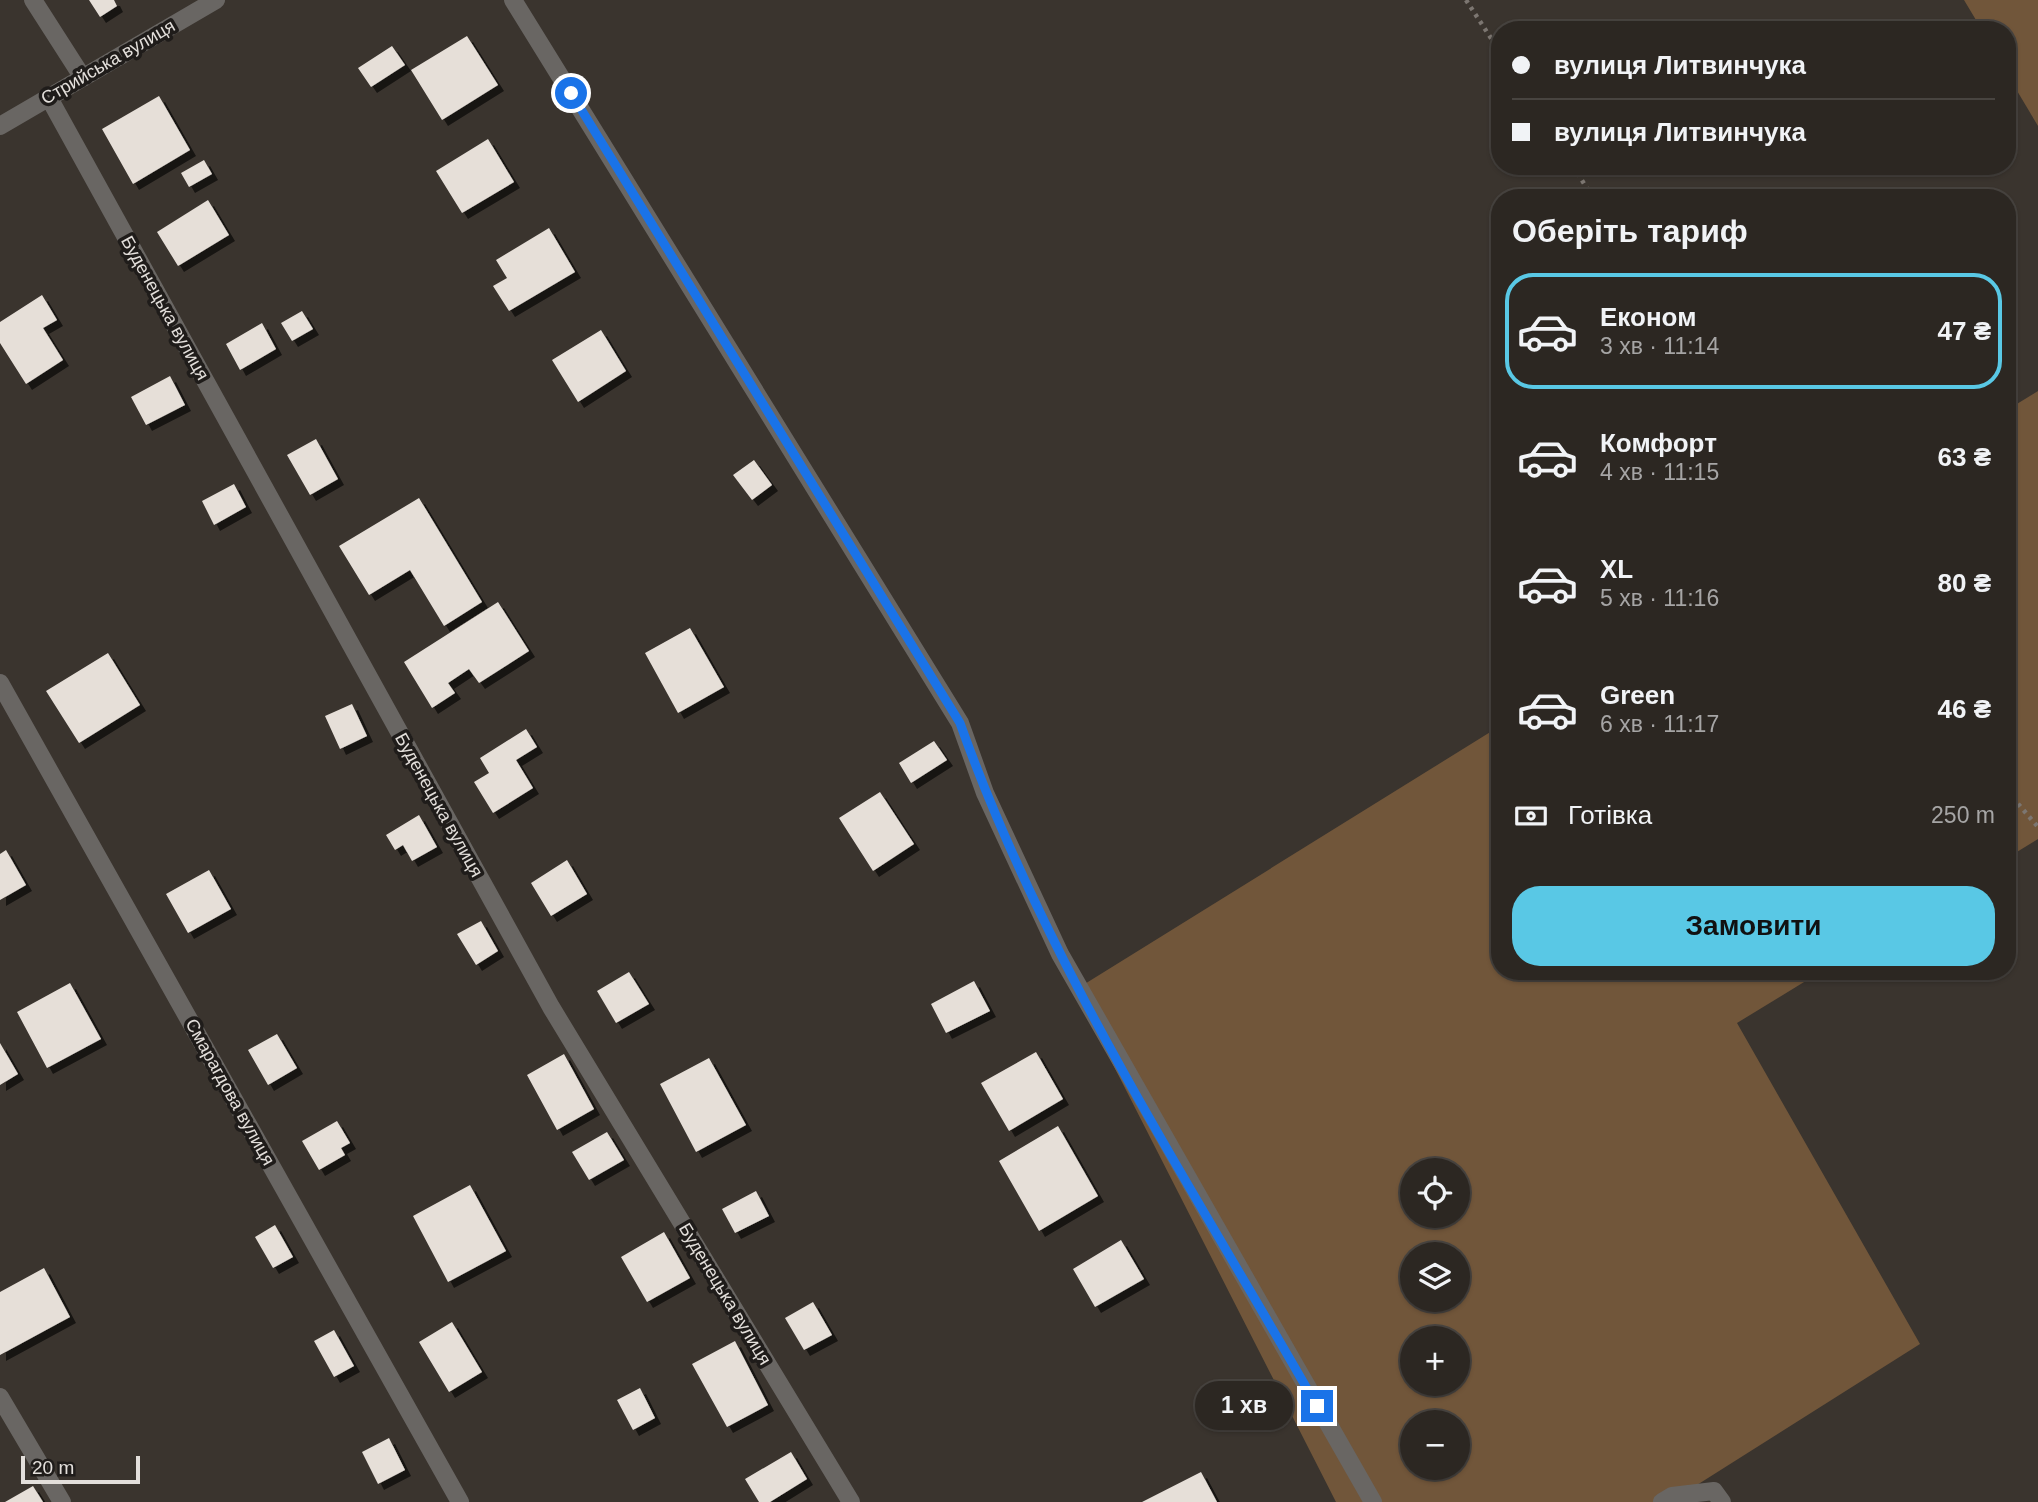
<!DOCTYPE html>
<html lang="uk">
<head>
<meta charset="utf-8">
<style>
	:root { --surface:#2c2722; --page:#342f2a; --text:#f1f3f6; --muted:#a6a5a5; --line:#484440; --accent:#59c8e5 }
	body { margin:0; font-family:Helvetica,sans-serif; background:var(--page); color:var(--text); height:100vh; display:flex; flex-direction:column; font-size:26px; white-space:nowrap }
	* { box-sizing:border-box; margin:0 }
	p { font-size:23px; color:var(--muted) }
	.icon { flex:none; width:38px; height:38px; fill:none; stroke:currentColor; stroke-width:2; stroke-linecap:round; stroke-linejoin:round }
	.map { position:relative; flex:1; overflow:hidden }
	.panel { position:absolute; left:1491px; top:189px; width:525px; height:791px; display:flex; flex-direction:column; background:var(--surface); border-radius:28px; box-shadow:0 2px 5px #0004,0 0 0 2px var(--line) }
	.panel>* { flex:none }
	.hud { position:absolute; left:1491px; top:21px; width:525px; height:154px; border-radius:28px; box-shadow:0 2px 5px #0004,0 0 0 2px var(--line); display:grid; align-content:center; height:154px; padding:0 21px; background:var(--surface) }
	.tools { position:absolute; left:1400px; top:1158px; display:grid; gap:14px }
	.tools a { display:grid; place-items:center; width:70px; height:70px; border-radius:50%; background:var(--surface); box-shadow:0 2px 5px #0004,0 0 0 2px var(--line); font-size:35px }
	.scale { position:absolute; left:21px; bottom:18px; width:119px; box-sizing:border-box; padding-left:7px; border:4px solid #e3dfdb; border-top:0; font-size:19px; line-height:24px; white-space:nowrap; color:#e3dfdb; -webkit-text-stroke:5px #1f1c1a; paint-order:stroke }
	.end { position:absolute; width:32px; height:32px; margin:-16px; border:9px solid #1a73e8; background:#fff; box-shadow:0 0 0 4px #fff }
	.from { border-radius:50% }
	.bubble { position:absolute; height:49px; border-radius:24px; background:var(--surface); box-shadow:0 2px 5px #0004,0 0 0 2px var(--line); font-size:23px; font-weight:700; line-height:49px; text-align:center }
	.hud b { display:flex; align-items:center; gap:24px; height:66px; font-size:26px }
	.hud b+b { border-top:2px solid var(--line) }
	.hud i { width:18px; height:18px; background:var(--text) }
	ul { padding:0; list-style:none }
	li { display:flex; align-items:center; gap:21px; height:116px; margin:0 14px 10px; padding:0 7px; border:4px solid transparent; border-radius:28px }
	li div { flex:1 }
	li b { display:block; font-size:26px }
	li em { font-style:normal; font-weight:700 }
	li.current { border-color:var(--accent) }
	li>.icon { width:63px; height:63px; stroke-width:1.5 }
	h2 { padding:0 21px; font-size:32px; line-height:84px }
	.pay { display:flex; align-items:center; gap:18px; height:77px; padding:0 21px; font-size:26px }
	.pay p { margin-inline-start:auto }
	.cta { display:flex; gap:14px; margin-top:auto; padding:14px 21px }
	.cta a { flex:1; height:80px; border-radius:28px; background:var(--accent); color:#111; font-size:28px; font-weight:700; line-height:80px; text-align:center }
	.map>svg:first-child { display:block }
	.green { fill:#71563a; fill-rule:evenodd }
	.building { fill:#e6dfd8; filter:url(#shadow) }
	.lines { fill:none; stroke-linecap:round; stroke-linejoin:round }
	.path { stroke:#7c7671; stroke-width:4.5; stroke-dasharray:3.5 5; stroke-linecap:butt }
	.minor { stroke:#696663; stroke-width:18 }
	.route { stroke:#1a73e8; stroke-width:9 }
	.labels { text-anchor:middle; stroke-width:7; stroke-linejoin:round; paint-order:stroke }
	.street-label { font-size:18px; fill:#e3dfdb; stroke:#1f1c1a }
</style>
</head>
<body>
<div class="map">
<svg width="2038" height="1502" viewBox="0 0 2038 1502">
	<defs>
		<filter id="shadow"><feDropShadow dx="6" dy="6" stdDeviation="0" flood-color="#0009"/></filter>
	</defs>
	<rect width="100%" height="100%" fill="#3a342e"/>
	<!-- green -->
	<path class="green" d="M 1964,0 L 2038,0 L 2038,126 L 2007,74 L 2007,30 L 1982,30 Z
		M 2038,391 L 2038,839 L 2007,858 L 2007,410 Z
		M 1500,726 L 1500,971 L 1822,971 L 1737,1023 L 1920,1344 L 1670,1502 L 1336,1502 L 1075,990 ZM 1412,1171 L 1458,1171 L 1458,1216 L 1412,1216 ZM 1412,1255 L 1458,1255 L 1458,1300 L 1412,1300 ZM 1412,1339 L 1458,1339 L 1458,1384 L 1412,1384 ZM 1412,1423 L 1458,1423 L 1458,1468 L 1412,1468 Z"/>
	<!-- building -->
	<path class="building" d="M 89,0 L 114,0 L 117,6 L 100,17 Z
		M 467,36 L 498,85 L 442,120 L 411,70 Z
		M 392,46 L 405,65 L 371,87 L 358,68 Z
		M 159,96 L 190,150 L 133,184 L 102,129 Z
		M 488,139 L 514,182 L 462,213 L 436,171 Z
		M 204,160 L 212,174 L 189,187 L 181,173 Z
		M 208,200 L 229,235 L 178,266 L 157,232 Z
		M 549,228 L 575,272 L 509,311 L 493,286 L 507,278 L 496,260 Z
		M 42,295 L 57,320 L 43,328 L 63,360 L 26,384 L 0,343 L 0,322 Z
		M 302,311 L 313,329 L 292,341 L 281,323 Z
		M 262,323 L 276,349 L 240,370 L 226,344 Z
		M 601,330 L 626,371 L 578,402 L 552,360 Z
		M 170,376 L 185,405 L 146,425 L 131,397 Z
		M 316,439 L 338,479 L 310,495 L 287,455 Z
		M 754,460 L 772,485 L 752,500 L 733,475 Z
		M 234,484 L 246,507 L 214,525 L 202,501 Z
		M 419,498 L 482,602 L 444,626 L 410,570 L 369,595 L 339,546 Z
		M 498,602 L 529,651 L 479,683 L 469,669 L 448,683 L 455,693 L 432,708 L 404,662 Z
		M 690,628 L 724,687 L 678,713 L 645,653 Z
		M 108,653 L 140,705 L 79,743 L 46,691 Z
		M 352,704 L 367,736 L 340,749 L 325,716 Z
		M 526,729 L 537,747 L 516,760 L 533,788 L 493,813 L 474,782 L 489,773 L 480,758 Z
		M 934,741 L 947,760 L 911,783 L 899,763 Z
		M 880,792 L 914,844 L 873,871 L 839,818 Z
		M 419,815 L 437,847 L 412,861 L 403,845 L 395,850 L 386,835 Z
		M 6,850 L 26,885 L 0,900 L 0,854 Z
		M 567,860 L 587,894 L 551,916 L 531,883 Z
		M 209,870 L 231,909 L 188,933 L 166,894 Z
		M 481,921 L 498,951 L 476,965 L 457,934 Z
		M 629,972 L 649,1004 L 616,1023 L 597,991 Z
		M 974,981 L 990,1011 L 946,1033 L 931,1004 Z
		M 70,983 L 101,1039 L 47,1068 L 17,1012 Z
		M 277,1034 L 297,1068 L 268,1085 L 248,1050 Z
		M 0,1043 L 18,1074 L 0,1085 Z
		M 1036,1052 L 1063,1099 L 1009,1131 L 981,1083 Z
		M 564,1054 L 594,1109 L 557,1130 L 527,1075 Z
		M 709,1058 L 746,1125 L 696,1152 L 660,1084 Z
		M 337,1121 L 350,1143 L 341,1148 L 345,1155 L 319,1170 L 302,1141 Z
		M 1058,1126 L 1098,1196 L 1039,1231 L 999,1161 Z
		M 607,1132 L 624,1160 L 589,1180 L 572,1152 Z
		M 470,1185 L 506,1251 L 448,1282 L 413,1216 Z
		M 756,1191 L 769,1216 L 735,1233 L 722,1209 Z
		M 275,1225 L 293,1257 L 273,1268 L 255,1237 Z
		M 664,1232 L 690,1278 L 647,1302 L 621,1257 Z
		M 1121,1240 L 1144,1279 L 1095,1307 L 1073,1269 Z
		M 44,1268 L 70,1317 L 0,1355 L 0,1292 Z
		M 813,1302 L 832,1335 L 804,1350 L 785,1318 Z
		M 452,1322 L 482,1372 L 449,1392 L 419,1342 Z
		M 334,1330 L 354,1366 L 334,1377 L 314,1341 Z
		M 735,1341 L 768,1405 L 727,1427 L 692,1364 Z
		M 640,1388 L 655,1418 L 633,1430 L 617,1400 Z
		M 389,1438 L 405,1470 L 378,1484 L 362,1452 Z
		M 791,1452 L 807,1479 L 770,1502 L 759,1502 L 745,1479 Z
		M 1201,1472 L 1217,1502 L 1142,1502 Z
		M 33,1486 L 43,1502 L 5,1502 Z"/>
	<g class="lines">
		<!-- path -->
		<path class="path" d="M 1466,0 L 1500,52
			M 1573,166 L 1593,198
			M 2007,791 L 2038,827"/>
		<!-- minor -->
		<path class="minor" d="M 33,0 L 83,78
			M 513,0 L 960,723 L 985,793 L 1060,954 L 1373,1502
			M 48,96 L 551,1007 L 851,1502
			M 0,126 L 216,0
			M 0,683 L 460,1502
			M 0,1397 L 62,1502
			M 1662,1502 L 1672,1496 L 1714,1491 L 1722,1502"/>
	</g>
	<g class="lines">
		<!-- route -->
		<path class="route" d="M 571,93 L 960,723 C 1046,965 1190,1183 1317,1406"/>
	</g>
	<g class="labels">
		<!-- street labels -->
		<g class="street-label">
			<text transform="translate(108 62) rotate(-30)" y="6">Стрийська вулиця</text>
			<text transform="translate(165 308) rotate(61)" y="6">Буденецька вулиця</text>
			<text transform="translate(439 805) rotate(61)" y="6">Буденецька вулиця</text>
			<text transform="translate(230 1092) rotate(61)" y="6">Смарагдова вулиця</text>
			<text transform="translate(725 1294) rotate(59)" y="6">Буденецька вулиця</text>
		</g>
	</g>
</svg>
<div class="tools">
<a><svg class="icon" aria-label="locate" viewBox="0 0 24 24"><circle cx="12" cy="12" r="6"/><path d="M12 2v4M12 18v4M2 12h4M18 12h4"/></svg></a>
<a><svg class="icon" aria-label="layers" viewBox="0 0 24 24"><path d="M12 4l9 5-9 5-9-5zM3 14l9 5 9-5"/></svg></a>
<a>+</a>
<a>−</a>
</div>
<div class="scale">20 m</div>
<i class="end from" style="left:571px;top:93px"></i>
<i class="end" style="left:1317px;top:1406px"></i>
<div class="bubble" style="left:1195px;top:1381px;width:98px">1 хв</div>
<div class="hud">
<b><i class="from"></i>вулиця Литвинчука</b>
<b><i></i>вулиця Литвинчука</b>
</div>
<section class="panel">
<h2>Оберіть тариф</h2>
<ul>
<li class="current"><svg class="icon" aria-label="car" viewBox="0 0 24 24"><path d="M5 17H2v-5l4-1 3-4h7l3 4 3 1v5h-3M9 17h6M6 11h13"/><circle cx="7" cy="17" r="2"/><circle cx="17" cy="17" r="2"/></svg><div><b>Економ</b><p>3 хв · 11:14</p></div><em>47 ₴</em></li>
<li><svg class="icon" aria-label="car" viewBox="0 0 24 24"><path d="M5 17H2v-5l4-1 3-4h7l3 4 3 1v5h-3M9 17h6M6 11h13"/><circle cx="7" cy="17" r="2"/><circle cx="17" cy="17" r="2"/></svg><div><b>Комфорт</b><p>4 хв · 11:15</p></div><em>63 ₴</em></li>
<li><svg class="icon" aria-label="car" viewBox="0 0 24 24"><path d="M5 17H2v-5l4-1 3-4h7l3 4 3 1v5h-3M9 17h6M6 11h13"/><circle cx="7" cy="17" r="2"/><circle cx="17" cy="17" r="2"/></svg><div><b>XL</b><p>5 хв · 11:16</p></div><em>80 ₴</em></li>
<li><svg class="icon" aria-label="car" viewBox="0 0 24 24"><path d="M5 17H2v-5l4-1 3-4h7l3 4 3 1v5h-3M9 17h6M6 11h13"/><circle cx="7" cy="17" r="2"/><circle cx="17" cy="17" r="2"/></svg><div><b>Green</b><p>6 хв · 11:17</p></div><em>46 ₴</em></li>
</ul>
<div class="pay"><svg class="icon" aria-label="cash" viewBox="0 0 24 24"><path d="M3 7h18v10H3z"/><circle cx="12" cy="12" r="2"/></svg>Готівка<p>250 m</p></div>
<div class="cta"><a>Замовити</a></div>
</section>
</div>
</body>
</html>
